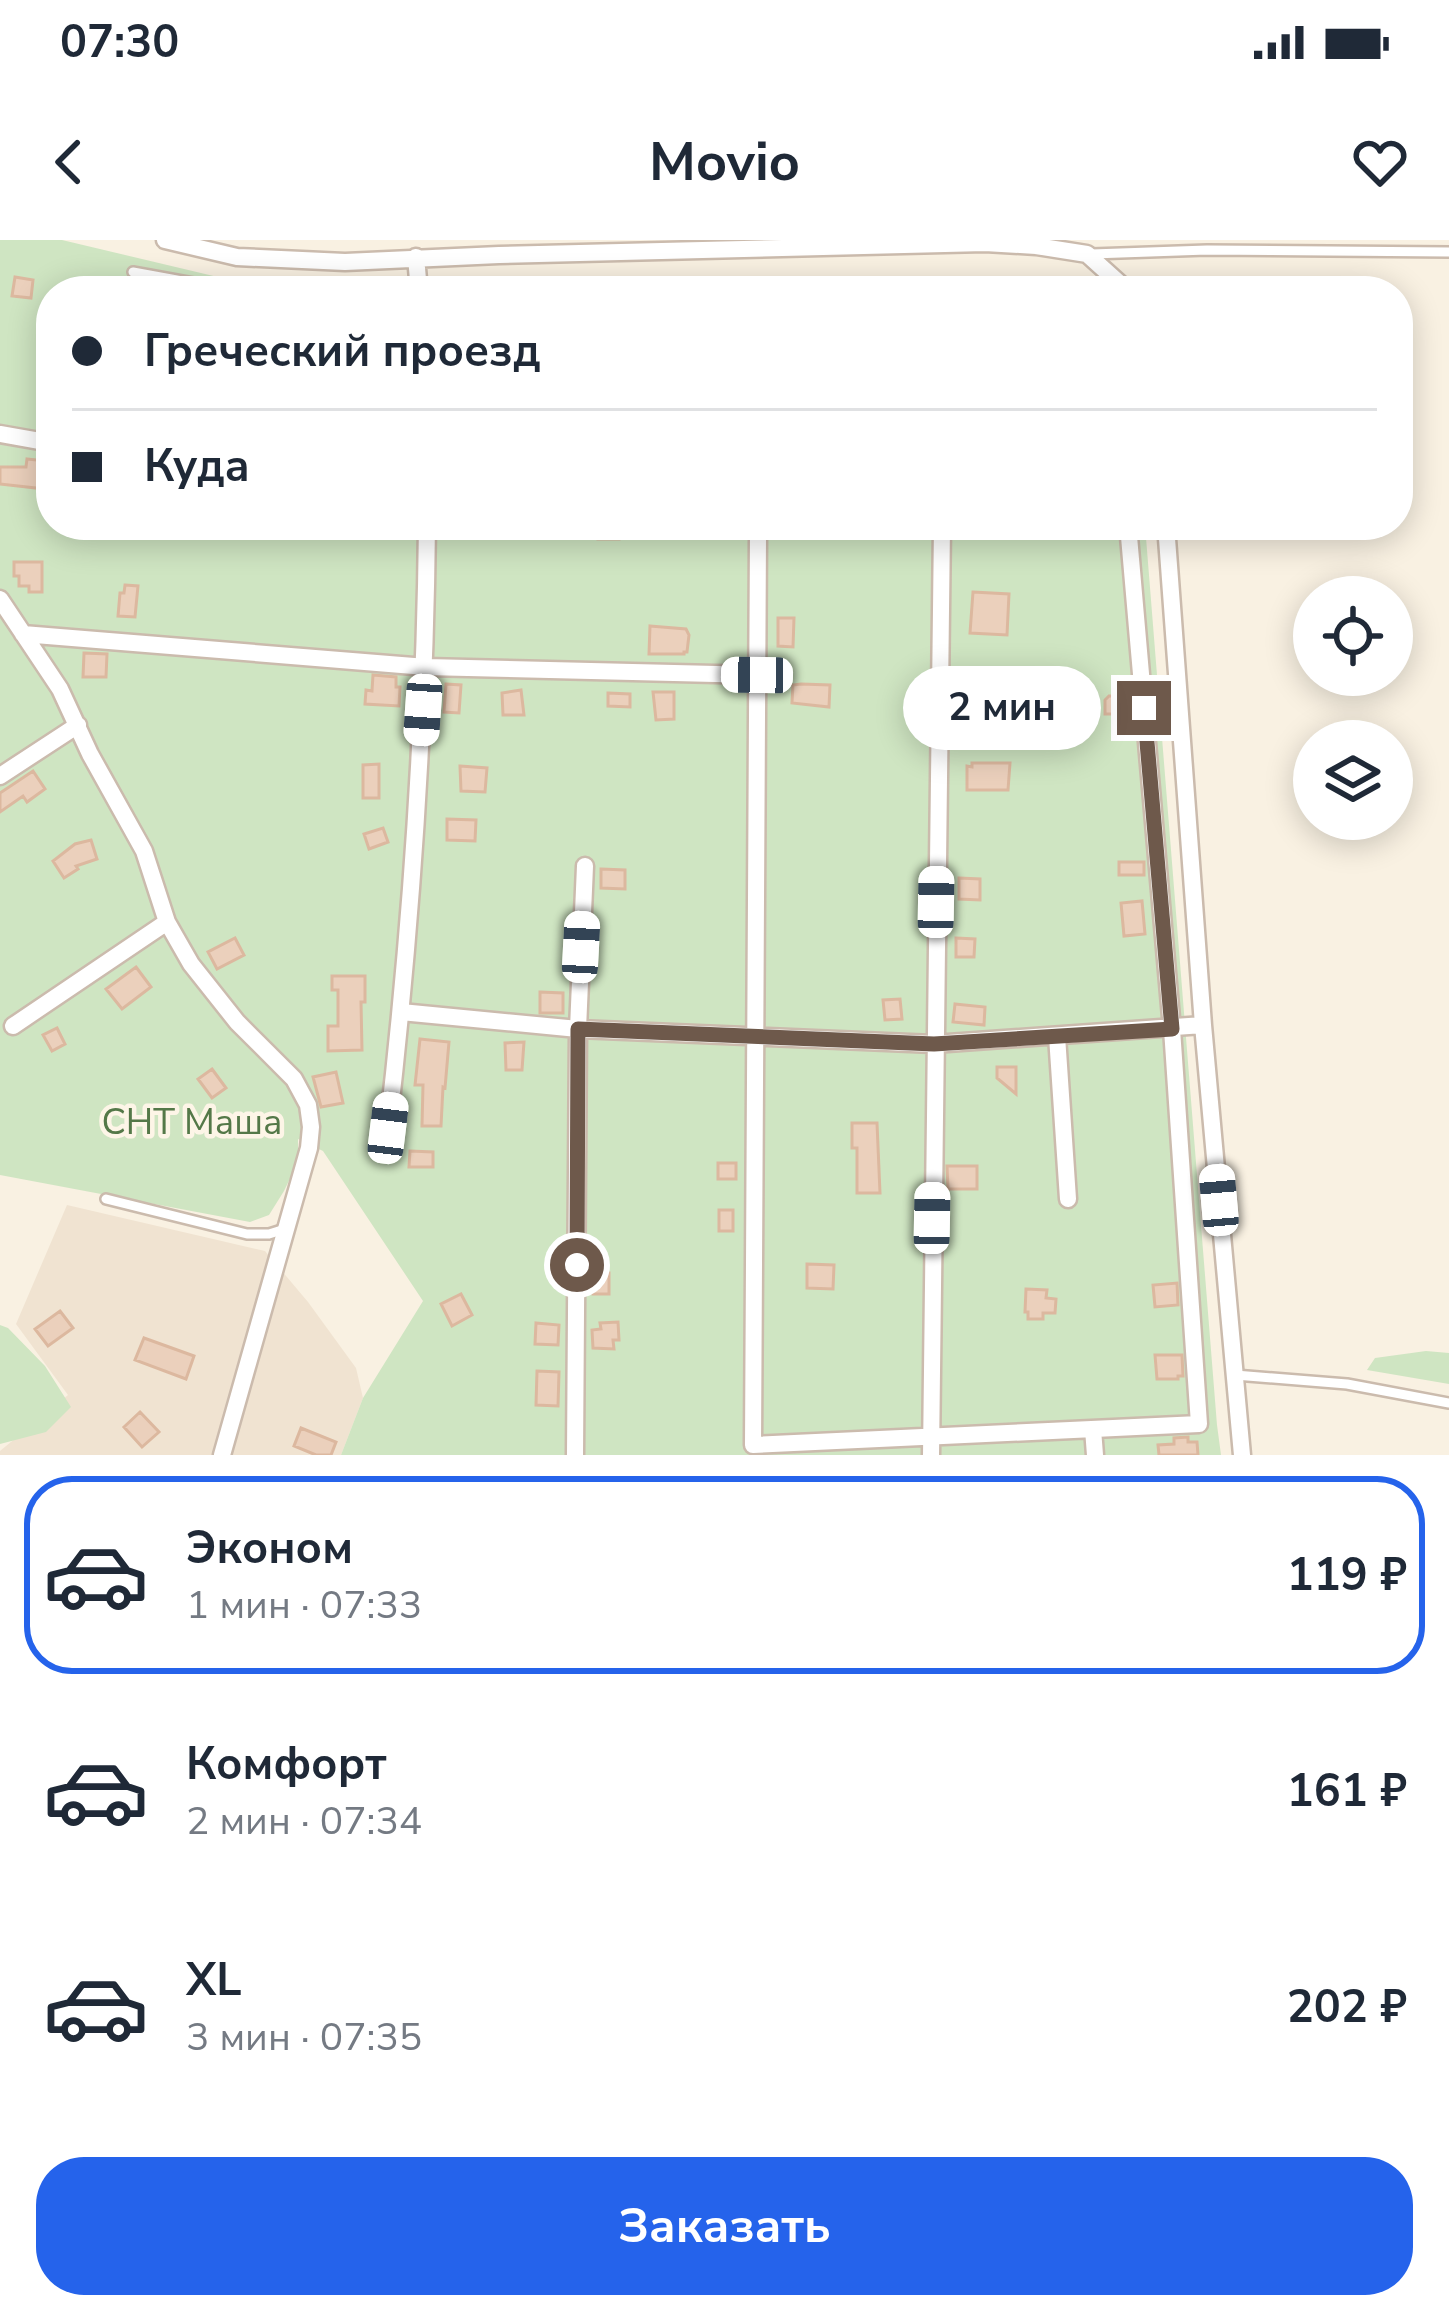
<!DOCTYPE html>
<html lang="ru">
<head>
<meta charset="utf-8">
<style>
	:root { --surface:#fff; --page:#f6f6f7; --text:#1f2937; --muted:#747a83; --line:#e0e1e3; --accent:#2563eb }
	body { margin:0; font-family:"Nunito Sans",sans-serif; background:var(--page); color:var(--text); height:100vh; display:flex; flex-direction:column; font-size:45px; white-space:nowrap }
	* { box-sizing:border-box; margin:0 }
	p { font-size:39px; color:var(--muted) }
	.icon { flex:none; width:66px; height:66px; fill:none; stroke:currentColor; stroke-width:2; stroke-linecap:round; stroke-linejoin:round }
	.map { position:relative; height:1215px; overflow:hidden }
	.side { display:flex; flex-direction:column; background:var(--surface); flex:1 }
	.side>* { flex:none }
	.top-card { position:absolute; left:36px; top:36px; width:1377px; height:264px; border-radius:48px; box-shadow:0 6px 30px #0003; display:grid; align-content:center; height:264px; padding:0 36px; background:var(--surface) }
	.fabs { position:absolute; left:1293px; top:336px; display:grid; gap:24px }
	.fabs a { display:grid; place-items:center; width:120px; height:120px; border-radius:50%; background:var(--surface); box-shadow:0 6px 30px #0003; font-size:60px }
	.end { position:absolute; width:54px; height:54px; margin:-27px; border:15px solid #6e594b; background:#fff; box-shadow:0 0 0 6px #fff }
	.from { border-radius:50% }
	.bubble { position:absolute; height:84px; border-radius:42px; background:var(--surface); box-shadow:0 6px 30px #0003; font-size:39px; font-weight:700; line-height:84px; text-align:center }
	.car { position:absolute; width:36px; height:72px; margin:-36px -18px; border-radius:15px; box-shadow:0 0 9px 3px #0007; background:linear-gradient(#fff 24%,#345 0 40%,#fff 0 76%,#345 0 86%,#fff 0) }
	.top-card b { display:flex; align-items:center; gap:42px; height:114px; font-size:45px }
	.top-card b+b { border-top:3px solid var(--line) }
	.top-card i { width:30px; height:30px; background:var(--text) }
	ul { padding:21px 0 0; list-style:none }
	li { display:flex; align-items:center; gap:36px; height:198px; margin:0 24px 18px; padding:0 12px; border:6px solid transparent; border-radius:48px }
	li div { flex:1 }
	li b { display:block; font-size:45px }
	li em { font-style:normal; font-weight:700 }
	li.current { border-color:var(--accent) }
	li>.icon { width:108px; height:108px; stroke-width:1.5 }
	.action { display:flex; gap:24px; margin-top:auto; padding:24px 36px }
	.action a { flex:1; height:138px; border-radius:48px; background:var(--accent); color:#fff; font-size:48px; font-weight:700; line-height:138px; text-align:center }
	.status { display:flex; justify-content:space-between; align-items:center; height:84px; padding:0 60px; background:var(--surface); direction:ltr }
	.status svg { height:33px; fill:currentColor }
	header { display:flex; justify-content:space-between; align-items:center; height:156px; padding:0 36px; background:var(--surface); font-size:54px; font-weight:700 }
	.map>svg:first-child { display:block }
	.residential { fill:#f0e3d1 }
	.green { fill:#cfe5c2 }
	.building { fill:#ebd0bc; stroke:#dcb89f; stroke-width:3 }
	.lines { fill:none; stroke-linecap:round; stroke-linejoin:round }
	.lane-casing { stroke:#cbbbad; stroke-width:14 }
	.street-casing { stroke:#cbbbad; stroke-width:21 }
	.lane { stroke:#fff; stroke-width:9 }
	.street { stroke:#fff; stroke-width:16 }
	.route { stroke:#6e594b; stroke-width:15 }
	.labels { text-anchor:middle; stroke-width:9; stroke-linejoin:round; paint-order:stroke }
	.park-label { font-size:36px; fill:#547848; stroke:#fdf5e7 }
</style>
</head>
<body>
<div class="status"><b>07:30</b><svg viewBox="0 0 49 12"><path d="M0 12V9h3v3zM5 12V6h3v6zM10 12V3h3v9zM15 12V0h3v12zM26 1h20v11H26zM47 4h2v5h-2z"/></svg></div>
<header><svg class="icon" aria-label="back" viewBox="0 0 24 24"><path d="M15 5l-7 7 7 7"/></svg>Movio<svg class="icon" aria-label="heart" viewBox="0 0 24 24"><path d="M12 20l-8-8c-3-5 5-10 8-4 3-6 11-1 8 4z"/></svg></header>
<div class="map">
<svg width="1449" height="1215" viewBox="0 0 1449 1215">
	<rect width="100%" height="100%" fill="#f9f1e2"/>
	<!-- residential -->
	<path class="residential" d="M 67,965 L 265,1011 L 308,1062 L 356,1128 L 363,1158 L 341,1215 L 0,1215 L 0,1211 L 68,1155 L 16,1084 Z"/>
	<!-- green -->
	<path class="green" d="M 0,0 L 62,0 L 243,43 L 419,50 L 1029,41 L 1046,51 L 51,51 L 51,285 L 1145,285 L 1217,1185 L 1221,1215 L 341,1215 L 363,1158 L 423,1061 L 323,911 L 298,899 L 298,922 L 284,951 L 269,975 L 250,982 L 0,935 Z
		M 0,1085 L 8,1088 L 45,1126 L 71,1167 L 46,1192 L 0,1204 Z
		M 1426,1111 L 1449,1113 L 1449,1144 L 1367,1130 L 1375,1118 Z"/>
	<!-- building -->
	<path class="building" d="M 15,37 L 33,40 L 31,58 L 12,56 Z
		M 27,219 L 47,221 L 45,249 L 0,244 L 0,227 L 26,227 Z
		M 598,285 L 619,285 L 619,299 L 598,299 Z
		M 14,322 L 42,322 L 42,352 L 29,352 L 29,346 L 19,346 L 19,336 L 14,336 Z
		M 125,345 L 138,346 L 135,377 L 118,376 L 120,353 L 124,353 Z
		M 973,352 L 1009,354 L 1007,395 L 970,393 Z
		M 778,378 L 794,378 L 793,407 L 778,406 Z
		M 650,386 L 686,389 L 689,395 L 687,412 L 684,412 L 684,414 L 649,414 Z
		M 84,413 L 107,414 L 106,437 L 83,437 Z
		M 373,435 L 396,437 L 396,447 L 400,447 L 399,466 L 365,464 L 366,450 L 372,451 Z
		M 446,444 L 461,445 L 459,473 L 444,472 Z
		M 801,444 L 830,445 L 829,467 L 792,463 L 793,445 Z
		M 521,450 L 524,475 L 503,475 L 502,453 Z
		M 653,452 L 674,452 L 674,479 L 656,480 Z
		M 608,453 L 630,454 L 630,467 L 608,466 Z
		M 1109,456 L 1120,456 L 1121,474 L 1105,474 L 1105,460 Z
		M 972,523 L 1010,523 L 1008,550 L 967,550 L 967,526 L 972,527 Z
		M 379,524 L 379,558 L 363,558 L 363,525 Z
		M 460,526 L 487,528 L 485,552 L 461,551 Z
		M 33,531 L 45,549 L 27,562 L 23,556 L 0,572 L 0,553 Z
		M 447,579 L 476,580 L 475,601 L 447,600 Z
		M 383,588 L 388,602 L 369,609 L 364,594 Z
		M 91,600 L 97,619 L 76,626 L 78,629 L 64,638 L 53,621 L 75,604 Z
		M 1119,622 L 1144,622 L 1144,635 L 1119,635 Z
		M 601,629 L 625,630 L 625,649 L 601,648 Z
		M 959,638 L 980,639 L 980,660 L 959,659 Z
		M 1142,661 L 1145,694 L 1124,696 L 1121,663 Z
		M 235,698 L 244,715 L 217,729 L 208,712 Z
		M 956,698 L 975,699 L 974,717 L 956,717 Z
		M 136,727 L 151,747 L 122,769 L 106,749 Z
		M 332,736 L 365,736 L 365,762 L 361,762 L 362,810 L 328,811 L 328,786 L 338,786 L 338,750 L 332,750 Z
		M 540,752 L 563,753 L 563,773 L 540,773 Z
		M 900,759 L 902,779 L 885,780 L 883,760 Z
		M 955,764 L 985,767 L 984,785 L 953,782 Z
		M 57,788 L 65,804 L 52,811 L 43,795 Z
		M 420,799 L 449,802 L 445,848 L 443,847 L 441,886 L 422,886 L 423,845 L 415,845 Z
		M 524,802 L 522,830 L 506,830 L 505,803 Z
		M 997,827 L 1016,827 L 1016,854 L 997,838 Z
		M 212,829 L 226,848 L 212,858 L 198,839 Z
		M 336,832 L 343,863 L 321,867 L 313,837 Z
		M 852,883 L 877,883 L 880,953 L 857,953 L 857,908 L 852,908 Z
		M 410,911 L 433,912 L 433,927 L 409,927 Z
		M 718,923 L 736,923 L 736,939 L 718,939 Z
		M 947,926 L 977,926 L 977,949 L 948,949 Z
		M 719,970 L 733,970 L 733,991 L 719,991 Z
		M 807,1024 L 834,1025 L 833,1049 L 807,1048 Z
		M 593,1033 L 609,1033 L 609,1054 L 593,1054 Z
		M 1177,1043 L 1178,1065 L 1155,1067 L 1153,1045 Z
		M 1026,1049 L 1047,1050 L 1046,1058 L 1056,1059 L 1055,1073 L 1043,1073 L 1043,1079 L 1028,1079 L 1028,1072 L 1025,1072 Z
		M 461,1054 L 472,1075 L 452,1086 L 441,1064 Z
		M 60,1071 L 73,1088 L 48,1106 L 35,1089 Z
		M 618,1082 L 619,1100 L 613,1100 L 614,1109 L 593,1108 L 592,1090 L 601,1089 L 600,1083 Z
		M 536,1083 L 559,1085 L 558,1105 L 535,1104 Z
		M 144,1098 L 194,1116 L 186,1139 L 135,1120 Z
		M 1155,1115 L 1182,1115 L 1183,1136 L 1178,1136 L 1178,1139 L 1157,1139 Z
		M 537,1131 L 559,1132 L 558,1166 L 536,1165 Z
		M 140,1172 L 159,1192 L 142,1207 L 124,1187 Z
		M 301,1188 L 336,1202 L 331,1215 L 316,1215 L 294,1206 Z
		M 1188,1197 L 1188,1202 L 1197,1202 L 1198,1215 L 1159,1215 L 1158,1205 L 1174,1204 L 1174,1198 Z"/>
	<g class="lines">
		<defs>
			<path id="lane" d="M 1092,14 L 1207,10 L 1449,12
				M 133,32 L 237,51
				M 106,959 L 247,994 L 269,994 L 285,989
				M 1235,1135 L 1347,1144 L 1449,1163"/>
			<path id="street" d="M 165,0 L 237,17 L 345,22 L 499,15 L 985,3 L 1036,6 L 1087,14 L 1128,51
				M 416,17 L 419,51
				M 718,51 L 905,48 L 986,51
				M 0,194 L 51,203
				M 752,285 L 758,295 L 753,1205 L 1199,1184 L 1172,789 L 1128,285
				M 1166,285 L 1203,785 L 1242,1215
				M 0,359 L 60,449 L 90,514 L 144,611 L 167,682 L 191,724 L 237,782 L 294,839 L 308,865 L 311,887 L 309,908 L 222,1215
				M 23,394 L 426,427 L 757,435
				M 0,536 L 78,485
				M 401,772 L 578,789 L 934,804 L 1203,785
				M 13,786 L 167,682
				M 1057,796 L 1068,959
				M 388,888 C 411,688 425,486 427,285
				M 1093,1189 L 1095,1215
				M 575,1215 L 578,789 L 585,626
				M 931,1215 L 942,285"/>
		</defs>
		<!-- lane casing -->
		<use href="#lane" class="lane-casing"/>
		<!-- street casing -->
		<use href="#street" class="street-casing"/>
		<!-- lane -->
		<use href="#lane" class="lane"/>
		<!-- street -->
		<use href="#street" class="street"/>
	</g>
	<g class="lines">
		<!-- route -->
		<path class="route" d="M 577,1025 L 578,789 L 934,804 L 1172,789 L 1144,468"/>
	</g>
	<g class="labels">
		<!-- park labels -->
		<g class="park-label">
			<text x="192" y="894">СНТ Маша</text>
		</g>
	</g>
</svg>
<div class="fabs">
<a><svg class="icon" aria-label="locate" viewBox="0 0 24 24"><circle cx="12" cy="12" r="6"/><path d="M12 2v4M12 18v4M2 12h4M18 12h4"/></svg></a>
<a><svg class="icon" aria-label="layers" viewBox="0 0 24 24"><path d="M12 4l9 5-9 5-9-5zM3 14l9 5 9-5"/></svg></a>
</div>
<i class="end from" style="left:577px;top:1025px"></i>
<i class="end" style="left:1144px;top:468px"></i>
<div class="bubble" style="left:903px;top:426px;width:198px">2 мин</div>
<i class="car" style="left:757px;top:435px;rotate:271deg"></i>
<i class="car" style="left:423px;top:470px;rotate:184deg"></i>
<i class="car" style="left:936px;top:662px;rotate:1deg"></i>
<i class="car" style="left:581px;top:707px;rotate:3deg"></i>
<i class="car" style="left:388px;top:888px;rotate:7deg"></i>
<i class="car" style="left:1219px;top:960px;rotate:355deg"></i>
<i class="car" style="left:932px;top:978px;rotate:1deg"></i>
<div class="top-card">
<b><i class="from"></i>Греческий проезд</b>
<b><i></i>Куда</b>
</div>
</div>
<section class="side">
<ul>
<li class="current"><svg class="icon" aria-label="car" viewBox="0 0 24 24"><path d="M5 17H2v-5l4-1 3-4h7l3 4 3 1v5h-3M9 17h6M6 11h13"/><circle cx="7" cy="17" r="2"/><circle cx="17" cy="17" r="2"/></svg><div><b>Эконом</b><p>1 мин · 07:33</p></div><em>119 ₽</em></li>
<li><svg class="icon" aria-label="car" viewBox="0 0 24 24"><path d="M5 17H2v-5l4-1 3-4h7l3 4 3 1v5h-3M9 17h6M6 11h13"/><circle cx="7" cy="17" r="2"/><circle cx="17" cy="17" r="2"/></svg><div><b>Комфорт</b><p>2 мин · 07:34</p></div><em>161 ₽</em></li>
<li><svg class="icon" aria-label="car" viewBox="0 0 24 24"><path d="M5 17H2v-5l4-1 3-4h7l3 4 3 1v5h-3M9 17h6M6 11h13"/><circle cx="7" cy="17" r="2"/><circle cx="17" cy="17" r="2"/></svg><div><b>XL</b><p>3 мин · 07:35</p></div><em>202 ₽</em></li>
</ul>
<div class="action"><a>Заказать</a></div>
</section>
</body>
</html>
